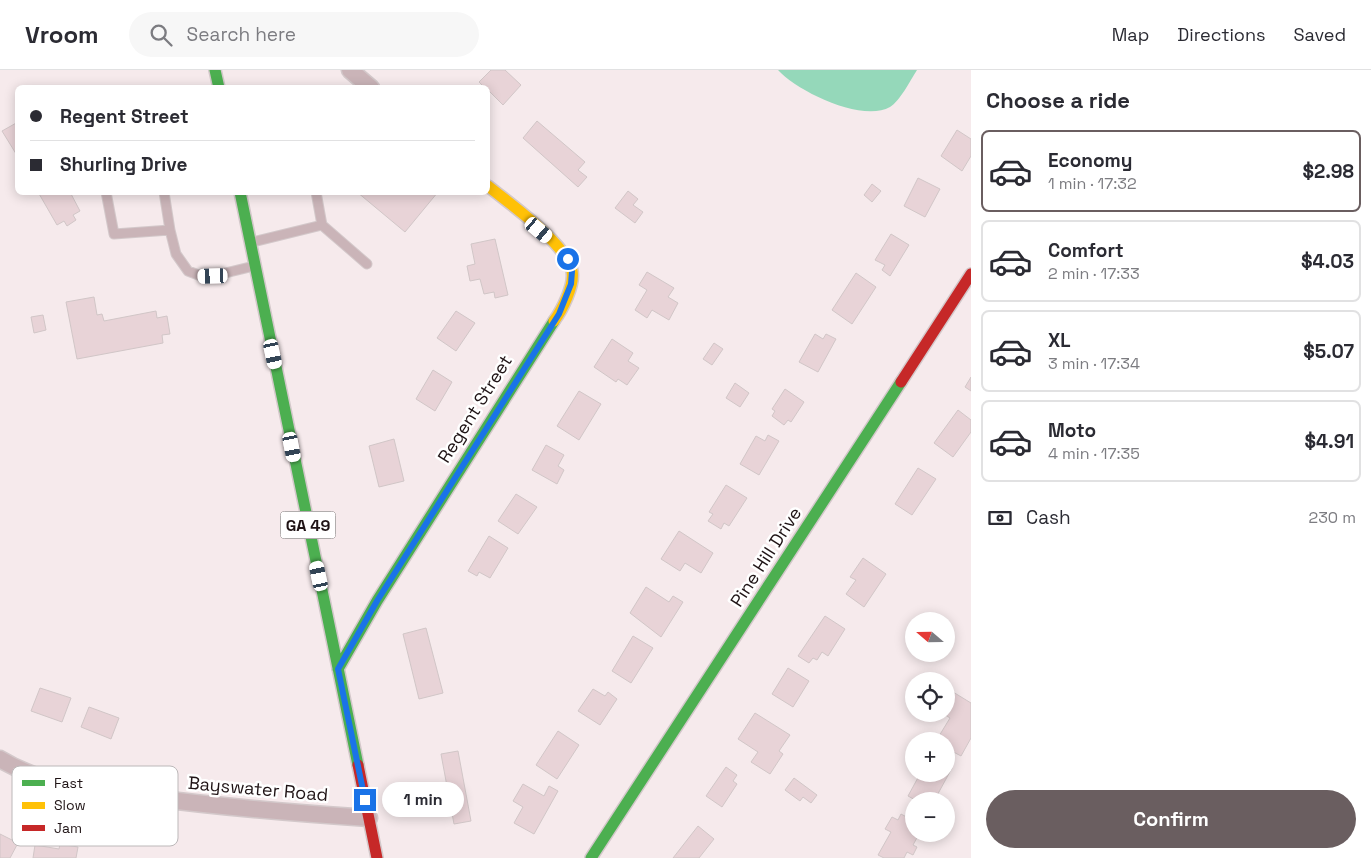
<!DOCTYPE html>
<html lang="en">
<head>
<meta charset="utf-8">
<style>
	:root { --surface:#fff; --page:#f7f7f7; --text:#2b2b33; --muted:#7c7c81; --line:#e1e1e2; --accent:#6a5e60 }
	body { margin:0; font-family:"Space Grotesk",sans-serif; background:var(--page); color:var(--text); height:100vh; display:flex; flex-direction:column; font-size:19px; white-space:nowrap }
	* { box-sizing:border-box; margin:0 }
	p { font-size:16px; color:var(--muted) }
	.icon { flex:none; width:28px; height:28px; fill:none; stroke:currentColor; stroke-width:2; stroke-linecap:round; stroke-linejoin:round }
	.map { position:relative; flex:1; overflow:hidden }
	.side { display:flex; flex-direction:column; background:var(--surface); width:400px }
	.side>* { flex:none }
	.guide { position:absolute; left:15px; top:15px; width:475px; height:110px; border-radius:8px; box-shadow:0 2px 12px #0003; display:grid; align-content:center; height:110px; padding:0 15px; background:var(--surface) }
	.needle { width:32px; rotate:290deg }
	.fabs { position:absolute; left:905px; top:542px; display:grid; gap:10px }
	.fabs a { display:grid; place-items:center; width:50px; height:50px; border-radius:50%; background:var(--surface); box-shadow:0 2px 12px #0003; font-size:25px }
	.end { position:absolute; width:22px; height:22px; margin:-11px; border:6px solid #1a73e8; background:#fff; box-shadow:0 0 0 2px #fff }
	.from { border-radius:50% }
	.bubble { position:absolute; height:35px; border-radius:18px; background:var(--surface); box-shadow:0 2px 12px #0003; font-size:16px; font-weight:700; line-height:35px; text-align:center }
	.car { position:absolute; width:15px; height:30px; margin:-15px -8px; border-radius:6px; box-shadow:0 0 4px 1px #0007; background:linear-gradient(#fff 24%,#345 0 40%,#fff 0 76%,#345 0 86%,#fff 0) }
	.guide b { display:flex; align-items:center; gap:18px; height:48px; font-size:19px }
	.guide b+b { border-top:1px solid var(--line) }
	.guide i { width:12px; height:12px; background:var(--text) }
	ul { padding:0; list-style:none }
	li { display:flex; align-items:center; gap:15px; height:82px; margin:0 10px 8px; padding:0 5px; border:2px solid var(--line); border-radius:8px }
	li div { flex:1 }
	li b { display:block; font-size:19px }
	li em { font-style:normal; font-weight:700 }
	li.active { border-color:var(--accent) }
	li>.icon { width:45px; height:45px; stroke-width:1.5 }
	h2 { padding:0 15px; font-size:22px; line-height:60px }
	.pay { display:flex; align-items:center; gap:12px; height:55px; padding:0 15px; font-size:19px }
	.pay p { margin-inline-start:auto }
	.action { display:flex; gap:10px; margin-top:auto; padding:10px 15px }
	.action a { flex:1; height:58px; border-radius:30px; background:var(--accent); color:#fff; font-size:20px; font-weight:700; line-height:58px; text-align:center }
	header { display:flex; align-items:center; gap:30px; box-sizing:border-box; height:70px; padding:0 25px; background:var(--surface); border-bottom:1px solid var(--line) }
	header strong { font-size:24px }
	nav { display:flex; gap:28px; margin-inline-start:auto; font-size:18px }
	.search { width:350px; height:45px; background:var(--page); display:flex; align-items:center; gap:12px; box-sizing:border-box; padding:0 18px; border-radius:28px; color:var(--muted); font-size:19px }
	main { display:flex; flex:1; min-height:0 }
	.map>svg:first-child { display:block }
	.water { fill:#95d8ba }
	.building { fill:#e8d3d7; stroke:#d1c6c7 }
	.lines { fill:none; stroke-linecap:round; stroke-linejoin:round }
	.lane-casing { stroke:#d3c8ca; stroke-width:11 }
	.street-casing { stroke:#d3c8ca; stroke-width:19 }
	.fast-casing { stroke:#d3c8ca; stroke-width:14 }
	.slow-casing { stroke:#d3c8ca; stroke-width:14 }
	.jam-casing { stroke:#d3c8ca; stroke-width:14 }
	.lane { stroke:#cab4b8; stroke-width:9 }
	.street { stroke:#cab4b8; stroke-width:16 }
	.fast { stroke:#4caf50; stroke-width:11 }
	.slow { stroke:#ffc107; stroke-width:11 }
	.jam { stroke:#c62828; stroke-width:11 }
	.route { stroke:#1a73e8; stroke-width:6 }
	.labels { text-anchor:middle; stroke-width:5; stroke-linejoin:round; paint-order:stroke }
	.shield { fill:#fff; stroke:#625a5b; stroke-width:1 }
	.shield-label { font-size:16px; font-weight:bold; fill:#1f1315 }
	.street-label { font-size:18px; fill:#1f1315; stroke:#fff }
	.key { fill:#fff; stroke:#bcb8b9; stroke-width:1 }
	.key-label { font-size:14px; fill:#1f1315 }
</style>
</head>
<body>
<header>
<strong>Vroom</strong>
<div class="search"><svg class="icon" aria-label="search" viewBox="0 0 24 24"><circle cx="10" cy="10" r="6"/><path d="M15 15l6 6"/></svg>Search here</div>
<nav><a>Map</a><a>Directions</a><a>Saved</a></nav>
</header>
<main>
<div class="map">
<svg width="971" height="788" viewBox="0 0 971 788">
	<rect width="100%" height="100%" fill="#f6eaec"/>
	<!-- water -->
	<path class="water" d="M 778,0 L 917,0 C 910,11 900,31 890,37 C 862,53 797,21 778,0 Z"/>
	<!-- building -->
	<path class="building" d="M 491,0 L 505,0 L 521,15 L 503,35 L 488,20 L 488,18 L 485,18 L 479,12 Z
		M 537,51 L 585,92 L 578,100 L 587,107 L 578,117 L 523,68 Z
		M 18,52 L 18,87 L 2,61 Z
		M 957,60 L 971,69 L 971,86 L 962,101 L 941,86 Z
		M 918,108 L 940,119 L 925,147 L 904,136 Z
		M 872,114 L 881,121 L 872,132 L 864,125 Z
		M 628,121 L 638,129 L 633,135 L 643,142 L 635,153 L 615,138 Z
		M 38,122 L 70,122 L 80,141 L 73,145 L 76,150 L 67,156 L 64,151 L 57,155 Z
		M 357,122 L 438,122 L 405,162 Z
		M 891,164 L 909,175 L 890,206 L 882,200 L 885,195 L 875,190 Z
		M 495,169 L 508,225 L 495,228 L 494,222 L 484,224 L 480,209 L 470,211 L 467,196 L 475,194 L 471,174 Z
		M 647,202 L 674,218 L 668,227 L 678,233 L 669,250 L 652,240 L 647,248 L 635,240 L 647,220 L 639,215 Z
		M 856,203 L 876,217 L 852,254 L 832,240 Z
		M 94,227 L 97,245 L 102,244 L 104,251 L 156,241 L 157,248 L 167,246 L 170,264 L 162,265 L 163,273 L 77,289 L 66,232 Z
		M 456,241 L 475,253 L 456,281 L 437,268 Z
		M 43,245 L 46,260 L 34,263 L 31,247 Z
		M 815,264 L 823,269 L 826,264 L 836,269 L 818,302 L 799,292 Z
		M 612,269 L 633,283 L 628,291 L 639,298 L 627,315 L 618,309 L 616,312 L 594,297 Z
		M 714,273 L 723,279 L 712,295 L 703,289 Z
		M 433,300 L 452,312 L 435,341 L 416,329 Z
		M 971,307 L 971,321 L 965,317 Z
		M 735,313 L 749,323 L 740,337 L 726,328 Z
		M 785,319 L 804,332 L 791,352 L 788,350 L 784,355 L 772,346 L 775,341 L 772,339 Z
		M 579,321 L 601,334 L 579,370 L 557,356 Z
		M 958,340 L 971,350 L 971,362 L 953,387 L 934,373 Z
		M 768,365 L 779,371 L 759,405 L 740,394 L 756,366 L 765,371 Z
		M 394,369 L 404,411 L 379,417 L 369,376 Z
		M 546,375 L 564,385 L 558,396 L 564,400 L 557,414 L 532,400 Z
		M 918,398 L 936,409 L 912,445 L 895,434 Z
		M 726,415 L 747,428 L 729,456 L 724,453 L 721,459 L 708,451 L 713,444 L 709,442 Z
		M 516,424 L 537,437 L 518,464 L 498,451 Z
		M 679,461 L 713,483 L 701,503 L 685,493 L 680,501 L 661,489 Z
		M 489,466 L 508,478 L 490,508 L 479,502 L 477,506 L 468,501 Z
		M 863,488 L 886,504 L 864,537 L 846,524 L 856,510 L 850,507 Z
		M 646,517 L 669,532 L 673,526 L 683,532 L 661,567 L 630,543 Z
		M 825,546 L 845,559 L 828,586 L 822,582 L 817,590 L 813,588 L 809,593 L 798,586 Z
		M 426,558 L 443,623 L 419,629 L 403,564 Z
		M 633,566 L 653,578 L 631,613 L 612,601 Z
		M 788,598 L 809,611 L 793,637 L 772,624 Z
		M 40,618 L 71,628 L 62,652 L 31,641 Z
		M 593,619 L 605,626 L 608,622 L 617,629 L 600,655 L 578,641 Z
		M 953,622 L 971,633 L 971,668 L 961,686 L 946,678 L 946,671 L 936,671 L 950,648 L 944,644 L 946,644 L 946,633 Z
		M 89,637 L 119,648 L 111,669 L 81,657 Z
		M 755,643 L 790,665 L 779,681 L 783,684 L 770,704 L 751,692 L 758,682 L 738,669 Z
		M 558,661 L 579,675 L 557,709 L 536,695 Z
		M 458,681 L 471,751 L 454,754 L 441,684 Z
		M 946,695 L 952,698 L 934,731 L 917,731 L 908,726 L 920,704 L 946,704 Z
		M 726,697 L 737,705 L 733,711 L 737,714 L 722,737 L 706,726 Z
		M 794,708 L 817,725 L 811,733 L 803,727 L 800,731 L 785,720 Z
		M 523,714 L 544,726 L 549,716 L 558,721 L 534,764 L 514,753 L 523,737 L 513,731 Z
		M 901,744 L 914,751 L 914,764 L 919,764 L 913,775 L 917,777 L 913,785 L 907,782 L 904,788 L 884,788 L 878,785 L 891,762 L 885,759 L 892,747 L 898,750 Z
		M 698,756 L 714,769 L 699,788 L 673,788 Z
		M 0,764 L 18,773 L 10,788 L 0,788 Z
		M 60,774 L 78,777 L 76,788 L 33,788 L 35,775 L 59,779 Z"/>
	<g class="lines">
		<defs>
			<path id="lane" d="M 106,122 L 114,164 L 170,160 L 176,184 L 188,201 L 201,206 L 213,206 L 254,196
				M 164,122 L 170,160
				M 322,155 L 367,194
				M 253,172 L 322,155 L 316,122"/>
			<path id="street" d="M 350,0 L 371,18
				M 0,689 C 44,716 96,720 146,727 C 220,737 294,743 369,748"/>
			<path id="fast" d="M 215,0 L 219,18
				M 240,122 L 358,695
				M 338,599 L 377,531 L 554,251
				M 591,788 L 901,312"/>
			<path id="slow" d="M 488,116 C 510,134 566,173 572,201 C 575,215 562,240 554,251"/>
			<path id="jam" d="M 901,312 L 971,204
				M 358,695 L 377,788"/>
		</defs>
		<!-- lane casing -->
		<use href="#lane" class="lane-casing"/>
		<!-- street casing -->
		<use href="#street" class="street-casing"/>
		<!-- fast casing -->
		<use href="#fast" class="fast-casing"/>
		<!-- slow casing -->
		<use href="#slow" class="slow-casing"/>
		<!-- jam casing -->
		<use href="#jam" class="jam-casing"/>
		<!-- lane -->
		<use href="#lane" class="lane"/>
		<!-- street -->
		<use href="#street" class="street"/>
		<!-- fast -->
		<use href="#fast" class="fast"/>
		<!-- slow -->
		<use href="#slow" class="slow"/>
		<!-- jam -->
		<use href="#jam" class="jam"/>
	</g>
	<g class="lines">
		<!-- route -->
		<path class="route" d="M 365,730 L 338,599 L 377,531 L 559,244 L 571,214 L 572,201 L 568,189"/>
	</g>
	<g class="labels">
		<!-- shield labels -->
		<rect class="shield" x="280.5" y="441.5" width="55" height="27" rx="4"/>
		<g class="shield-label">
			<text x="308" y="461">GA 49</text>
		</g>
		<!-- street labels -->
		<g class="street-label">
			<text transform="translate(475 339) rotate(-58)" y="6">Regent Street</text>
			<text transform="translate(766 487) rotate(-57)" y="6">Pine Hill Drive</text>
			<text transform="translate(258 719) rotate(5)" y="6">Bayswater Road</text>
		</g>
	</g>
	<!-- legend -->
	<rect x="12" y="696" width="166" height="80" rx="8" class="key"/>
	<rect x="22" y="710" width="23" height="6" fill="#4caf50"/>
	<rect x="22" y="732" width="23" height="7" fill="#ffc107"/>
	<rect x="22" y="755" width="23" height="6" fill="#c62828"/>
	<g class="key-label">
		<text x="54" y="718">Fast</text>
		<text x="54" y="740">Slow</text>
		<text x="54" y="763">Jam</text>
	</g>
</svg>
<div class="fabs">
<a><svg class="needle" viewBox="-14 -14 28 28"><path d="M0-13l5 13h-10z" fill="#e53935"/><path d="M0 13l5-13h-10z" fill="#7c7c81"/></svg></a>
<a><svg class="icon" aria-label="locate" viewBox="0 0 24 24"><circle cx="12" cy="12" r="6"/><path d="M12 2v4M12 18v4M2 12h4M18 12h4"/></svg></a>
<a>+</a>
<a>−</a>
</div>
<i class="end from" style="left:568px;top:189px"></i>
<i class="end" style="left:365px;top:730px"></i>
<div class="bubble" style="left:382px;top:712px;width:82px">1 min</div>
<i class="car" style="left:539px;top:160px;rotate:130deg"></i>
<i class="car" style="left:213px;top:206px;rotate:268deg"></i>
<i class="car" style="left:273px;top:284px;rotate:168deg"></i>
<i class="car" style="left:292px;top:377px;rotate:169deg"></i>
<i class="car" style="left:319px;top:506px;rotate:348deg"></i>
<div class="guide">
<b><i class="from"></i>Regent Street</b>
<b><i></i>Shurling Drive</b>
</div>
</div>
<section class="side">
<h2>Choose a ride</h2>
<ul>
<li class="active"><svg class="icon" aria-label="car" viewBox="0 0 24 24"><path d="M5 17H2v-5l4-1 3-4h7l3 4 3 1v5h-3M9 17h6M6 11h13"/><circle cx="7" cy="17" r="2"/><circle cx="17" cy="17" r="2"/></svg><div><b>Economy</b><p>1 min · 17:32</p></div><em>$2.98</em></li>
<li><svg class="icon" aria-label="car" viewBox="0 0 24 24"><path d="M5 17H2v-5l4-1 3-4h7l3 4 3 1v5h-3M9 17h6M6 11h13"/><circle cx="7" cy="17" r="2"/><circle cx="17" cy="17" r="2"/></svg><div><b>Comfort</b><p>2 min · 17:33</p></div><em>$4.03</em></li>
<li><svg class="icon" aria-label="car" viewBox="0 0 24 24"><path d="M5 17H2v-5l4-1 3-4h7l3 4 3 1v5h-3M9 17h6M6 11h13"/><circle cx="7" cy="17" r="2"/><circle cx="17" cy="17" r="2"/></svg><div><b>XL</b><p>3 min · 17:34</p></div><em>$5.07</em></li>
<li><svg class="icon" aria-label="car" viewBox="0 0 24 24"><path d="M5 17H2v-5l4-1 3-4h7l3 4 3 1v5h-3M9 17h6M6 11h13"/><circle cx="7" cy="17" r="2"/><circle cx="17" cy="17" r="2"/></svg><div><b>Moto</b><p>4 min · 17:35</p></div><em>$4.91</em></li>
</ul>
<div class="pay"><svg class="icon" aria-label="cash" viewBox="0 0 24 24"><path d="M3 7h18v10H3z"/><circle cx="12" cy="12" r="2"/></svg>Cash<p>230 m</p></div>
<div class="action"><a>Confirm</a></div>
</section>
</main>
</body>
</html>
